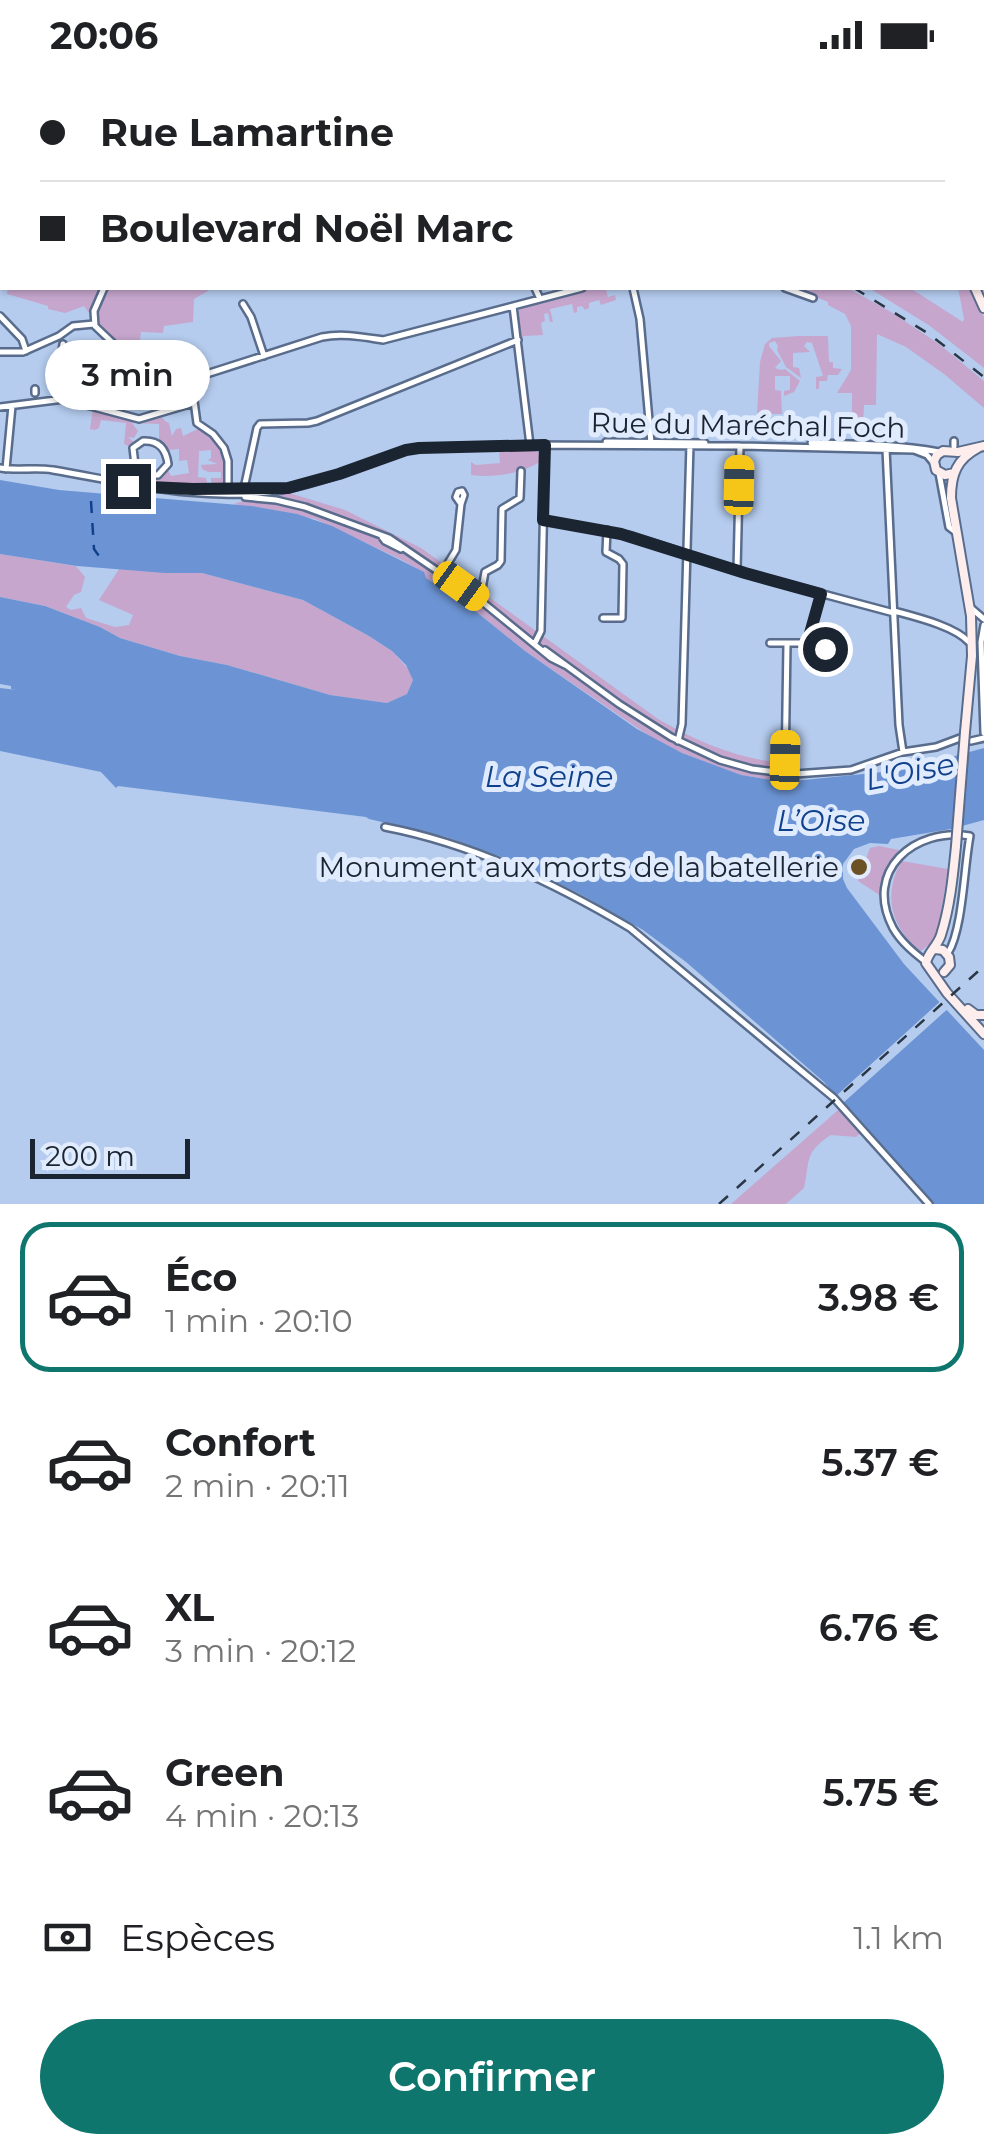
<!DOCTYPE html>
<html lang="fr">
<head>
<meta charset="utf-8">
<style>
	:root { --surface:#fff; --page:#f2f2f2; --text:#202124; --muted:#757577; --line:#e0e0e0; --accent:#0f766e }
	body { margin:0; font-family:Montserrat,sans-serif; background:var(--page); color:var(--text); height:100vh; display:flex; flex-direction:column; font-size:38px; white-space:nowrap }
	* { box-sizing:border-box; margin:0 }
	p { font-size:32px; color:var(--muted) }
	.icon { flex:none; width:55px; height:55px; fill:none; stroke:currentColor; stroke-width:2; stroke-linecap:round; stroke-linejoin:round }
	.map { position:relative; height:1134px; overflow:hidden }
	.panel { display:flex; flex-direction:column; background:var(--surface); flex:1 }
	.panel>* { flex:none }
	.hud { position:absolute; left:0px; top:0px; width:985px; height:220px; box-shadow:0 2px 8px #0004; display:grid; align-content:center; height:220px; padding:0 40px; background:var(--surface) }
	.scale { position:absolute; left:30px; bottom:25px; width:160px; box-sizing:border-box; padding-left:10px; border:5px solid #1b2431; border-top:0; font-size:28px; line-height:35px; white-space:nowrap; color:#1b2431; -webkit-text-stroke:8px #e0ecfe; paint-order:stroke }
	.end { position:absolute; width:45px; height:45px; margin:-22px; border:12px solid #1b2431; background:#fff; box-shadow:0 0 0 5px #fff }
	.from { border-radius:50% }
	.bubble { position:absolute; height:70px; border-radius:35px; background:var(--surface); box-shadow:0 2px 8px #0004; font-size:32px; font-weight:600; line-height:70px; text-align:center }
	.car { position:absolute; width:30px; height:60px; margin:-30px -15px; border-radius:12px; box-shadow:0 0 8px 2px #0007; background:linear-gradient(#f5c518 24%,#345 0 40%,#f5c518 0 76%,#345 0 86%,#f5c518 0) }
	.hud b { display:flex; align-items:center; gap:35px; height:95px; font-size:38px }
	.hud b+b { border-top:2px solid var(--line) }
	.hud i { width:25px; height:25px; background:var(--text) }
	ul { padding:18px 0 0; list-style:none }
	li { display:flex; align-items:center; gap:30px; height:150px; margin:0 20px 15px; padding:0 20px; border:5px solid transparent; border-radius:30px }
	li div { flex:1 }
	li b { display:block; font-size:38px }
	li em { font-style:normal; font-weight:600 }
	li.current { border-color:var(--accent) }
	li>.icon { width:90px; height:90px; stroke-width:1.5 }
	.pay { display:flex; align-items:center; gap:25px; height:110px; padding:0 40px; font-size:38px }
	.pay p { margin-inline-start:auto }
	.action { display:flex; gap:20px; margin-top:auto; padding:20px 40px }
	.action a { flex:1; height:115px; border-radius:60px; background:var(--accent); color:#fff; font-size:40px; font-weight:600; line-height:115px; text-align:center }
	.status { display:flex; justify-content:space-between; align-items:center; height:70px; padding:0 50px; background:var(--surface); direction:ltr }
	.status svg { height:28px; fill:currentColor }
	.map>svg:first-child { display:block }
	.green { fill:#c6a6cd }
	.water { fill:#6c94d4 }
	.pier { fill:#b5ccef }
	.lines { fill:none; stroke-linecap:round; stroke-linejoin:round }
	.ferry { stroke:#10418c; stroke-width:2.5; stroke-dasharray:12 10; stroke-linecap:butt }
	.street-casing { stroke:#596c8c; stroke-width:10 }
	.secondary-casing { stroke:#596c8c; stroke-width:12 }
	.street { stroke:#fff; stroke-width:5 }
	.secondary { stroke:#fdeeed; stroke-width:8 }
	.rail { stroke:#2c3746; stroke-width:2.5; stroke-dasharray:12 12; stroke-linecap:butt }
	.secondary-bridge-casing { stroke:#596c8c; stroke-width:12; stroke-linecap:butt }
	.secondary-bridge { stroke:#fdeeed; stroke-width:8 }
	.route { stroke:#1b2431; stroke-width:12 }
	.poi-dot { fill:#6b5123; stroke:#e0ecfe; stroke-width:4 }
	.labels { text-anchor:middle; stroke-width:10; stroke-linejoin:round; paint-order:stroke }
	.street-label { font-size:28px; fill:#1b2431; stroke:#e0ecfe }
	.poi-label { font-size:28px; fill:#1b2431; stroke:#e0ecfe; text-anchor:end }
	.water-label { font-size:30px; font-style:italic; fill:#10418c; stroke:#e0ecfe }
</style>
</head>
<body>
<div class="status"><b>20:06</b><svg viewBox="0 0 49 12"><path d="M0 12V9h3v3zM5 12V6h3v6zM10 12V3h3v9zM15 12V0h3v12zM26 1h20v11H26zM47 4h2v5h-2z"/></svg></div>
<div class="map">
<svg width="984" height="1134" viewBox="0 0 984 1134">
	<rect width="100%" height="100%" fill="#b5ccef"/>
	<!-- green -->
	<path class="green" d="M 8,218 L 100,218 L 89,243 L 84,236 L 65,243 L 48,239 L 48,236 L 7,224 Z
		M 108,218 L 207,218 L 208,221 L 194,229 L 193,252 L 164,256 L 163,263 L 141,262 L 137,291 C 105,262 86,261 108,218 Z
		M 595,218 L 615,218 L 606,220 L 608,227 L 615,225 L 616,230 L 601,235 L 599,230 L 589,233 L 589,238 L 585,240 L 582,236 L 577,237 L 577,242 L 574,243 L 572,234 L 550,239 L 553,252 L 550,252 L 548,243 L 544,244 L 545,251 L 541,253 L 543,265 L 524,266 L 521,269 L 518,241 L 524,236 Z
		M 794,218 L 848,218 L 891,242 L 939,274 L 984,311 L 984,338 L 944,304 L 906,277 L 877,264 L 876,335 L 864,335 L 863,359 L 852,361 L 852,323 L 837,323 L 851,300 L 851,256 L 845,244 L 828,235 L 828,232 Z
		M 869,218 L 910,218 L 963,252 L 964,249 L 958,218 L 970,218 L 984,247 L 984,298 L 930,256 Z
		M 798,266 L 828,266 L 829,292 L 833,292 L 833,298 L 842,299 L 838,305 L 828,305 L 827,311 L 819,311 L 819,319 L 816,319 L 816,307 L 823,306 L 812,273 L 807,272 L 804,276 L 810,282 L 793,283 L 793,297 L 799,298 L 801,308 L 786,297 L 777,280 L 778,276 L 775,271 L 769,273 L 769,276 L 781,291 L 775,298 L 781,300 L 785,299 L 800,311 L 794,322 L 784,326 L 784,321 L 790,320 L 790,306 L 775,306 L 775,320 L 781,321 L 782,344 L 761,344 L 761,360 L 756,360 L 760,292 L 765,274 L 772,268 Z
		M 93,338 L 138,351 L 158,342 L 165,351 L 169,353 L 172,366 L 176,359 L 181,358 L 183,366 L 198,359 C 225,373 225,386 226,414 L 211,416 L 211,408 L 221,408 L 221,402 L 208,402 L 202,399 L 201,395 L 217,394 L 208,390 L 211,388 L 211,380 L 199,381 L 198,407 L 206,408 L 208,416 L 150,414 L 151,408 L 168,400 L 171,406 L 189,403 L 187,390 L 179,391 L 179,379 L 168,380 L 168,389 L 159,371 L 159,354 L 132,353 L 138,361 L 134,368 L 128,367 L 134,372 L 131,377 L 124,374 L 126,353 L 101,350 L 99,358 L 95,360 L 90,359 Z
		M 529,379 L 540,383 L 540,392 C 520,404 494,408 471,405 L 471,392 L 476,395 L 500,393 L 499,380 Z
		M 288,420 L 289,423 L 345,440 L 421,478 L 658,649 C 698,672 736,688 782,693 L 784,712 L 740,705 L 682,683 L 655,670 L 525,581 L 469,536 L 426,508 L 423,502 L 400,489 L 315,449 L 234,434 L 263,424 Z
		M 0,484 L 76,496 L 85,507 L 81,522 L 74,525 L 66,537 L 71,540 L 81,538 L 86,548 L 115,557 L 129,555 L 133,545 L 99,530 L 119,499 L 202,503 L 303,530 L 369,566 L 392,581 L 410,601 L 413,610 L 411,615 L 407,624 L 387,633 L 330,625 L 227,595 L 180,586 L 120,568 L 100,557 L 45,536 L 0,527 Z
		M 879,776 L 899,780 L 886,801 L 881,826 L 858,811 L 870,778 Z
		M 902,791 L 948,799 L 937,868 L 921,881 C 891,859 882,823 902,791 Z
		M 845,1034 L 866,1058 L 856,1067 L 831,1065 C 804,1082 810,1091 804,1118 L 786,1134 L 731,1134 Z"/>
	<!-- water -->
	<path class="water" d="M 0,410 L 59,420 L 251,436 L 297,444 L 332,456 L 424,502 L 426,508 L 469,536 L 525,581 L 637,659 L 682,683 L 741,705 L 784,712 L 903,700 L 984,678 L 984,750 L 951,759 L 891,769 L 888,774 L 870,773 L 854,779 L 843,794 L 843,809 L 847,818 L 904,894 L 984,980 L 984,1134 L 933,1134 L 824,1012 L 686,892 L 643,860 L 580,824 L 510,790 L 446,767 L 369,749 L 366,747 L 118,716 L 116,718 L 101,702 L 0,681 L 0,618 L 17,620 L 11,619 L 11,616 L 0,614 L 0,527 L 45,536 L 100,557 L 120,568 L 180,586 L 227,595 L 330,625 L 387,633 L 407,624 L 413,610 L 406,595 L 392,581 L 369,566 L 303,530 L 202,503 L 165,503 L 77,496 L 0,484 Z"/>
	<!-- pier -->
	<path class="pier" d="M 944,928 L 951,936 L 843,1033 L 843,1035 L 836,1026 Z"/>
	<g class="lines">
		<!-- ferry -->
		<path class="ferry" d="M 91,431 L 94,479 L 102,490"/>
		<defs>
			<path id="street" d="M 314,0 L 315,2
				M 350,0 L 350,2
				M 437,0 L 439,2
				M 675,0 L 676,2
				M 752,0 L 753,2
				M 978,0 L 979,2
				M 335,2 L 340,0
				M 380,2 L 386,0
				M 431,2 L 433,0
				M 982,10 L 984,13
				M 982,99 L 984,103
				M 982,116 L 984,116
				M 104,218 L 94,241 L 95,256 L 136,295 L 165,305 L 191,309 L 197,353 L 213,364 L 224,378 L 228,391 L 228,422
				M 535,218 L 540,229
				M 633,218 L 640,249 L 651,373
				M 785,218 L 813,228
				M 243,234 L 251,247 L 264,286
				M 513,236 L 530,375
				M 0,246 L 22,269 L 26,281
				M 518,270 L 317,351 L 308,353 L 260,354 L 257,358 L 243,423 L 245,427 L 276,430 L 305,437 L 389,468 L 480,530 L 551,588 L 565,595
				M 0,282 L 23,282 L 59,266 L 73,256 L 94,254
				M 191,309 L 322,267 C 343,263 363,267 383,270 L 582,218
				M 35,319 L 35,323
				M 60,328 L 59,302 L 63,274
				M 0,337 L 64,329 L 139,349 L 193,333
				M 143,371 C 159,370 166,379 168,394 L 158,405 L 142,405 L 135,395 L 133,378 Z
				M 606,372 L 705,373
				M 811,373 C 854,374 897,374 939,382
				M 954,376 L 954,371
				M 886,379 L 899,655 L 903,682
				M 0,398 C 18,401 36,397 53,400 C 129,413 204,433 282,420 C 324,412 365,395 406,380 L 419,378 L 518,375 L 740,376 L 914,380 L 927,385 L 932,391
				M 6,399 L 12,336
				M 939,403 L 949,457 L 957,463
				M 187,419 L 261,418
				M 543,450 L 632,466 L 745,503 L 894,543
				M 382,467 L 385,471 L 401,479
				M 737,500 L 740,376
				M 442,503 L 456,480 L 461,434 L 464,425 L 462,421 L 458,422 L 456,427 L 461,434
				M 480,530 L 485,502 L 498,495 L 501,491 L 502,439 L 520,428 L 521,401
				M 971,538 L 984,549
				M 894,541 C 916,547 954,556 969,572
				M 603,548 L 622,548 L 623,494 L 619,489 L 606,482 L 607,460
				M 984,555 L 981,572 L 984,663
				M 535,573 L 541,561 L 545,375
				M 770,573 L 807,573 L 821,524
				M 807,573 L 846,584
				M 545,580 L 619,634 L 671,667 L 720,690 L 752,699 L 795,704 L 851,700 L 903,682 L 936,677 L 960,668
				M 678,671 L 682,654 L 690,374
				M 971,671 L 984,668
				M 785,703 L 787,574
				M 385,757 C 473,774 554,813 630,858 L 799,999 L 834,1028 L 929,1134
				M 926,892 C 913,882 901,872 893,858 C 863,801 914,757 970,766 C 964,797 963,859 948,883"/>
			<path id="secondary" d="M 917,0 L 917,2
				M 172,2 L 173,0
				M 569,2 L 574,0
				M 0,164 L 2,164
				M 975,218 L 984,238
				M 954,403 L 945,405 L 936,400 L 934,391 L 937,385 L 943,381 L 958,382 L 984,376
				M 965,662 L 972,586 L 971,546 L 951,428 C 951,404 957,389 978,378
				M 956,776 C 953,806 950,837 941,865 C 937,877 928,882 926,893 L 947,923 L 984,964
				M 935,879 L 943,880 L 949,887 L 950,895 L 944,902
				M 968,939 L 976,945 L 984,945"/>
		</defs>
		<!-- street casing -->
		<use href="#street" class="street-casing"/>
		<!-- secondary casing -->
		<use href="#secondary" class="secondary-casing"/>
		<!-- street -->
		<use href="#street" class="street"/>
		<!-- secondary -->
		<use href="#secondary" class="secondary"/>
		<!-- rail -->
		<path class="rail" d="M 0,193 L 2,193
			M 854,218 L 929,264 L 984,307
			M 719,1134 L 984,896"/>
		<defs>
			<path id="secondary-bridge" d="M 956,776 L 965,662"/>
		</defs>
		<!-- secondary-bridge casing -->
		<use href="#secondary-bridge" class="secondary-bridge-casing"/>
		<!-- secondary-bridge -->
		<use href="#secondary-bridge" class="secondary-bridge"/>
	</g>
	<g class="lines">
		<!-- route -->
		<path class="route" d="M 128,416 L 193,419 L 288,418 L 339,404 L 406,380 L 419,378 L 545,375 L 543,450 L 621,464 L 745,503 L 821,524 L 807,574 L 825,579"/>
	</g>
	<!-- markers -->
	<circle class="poi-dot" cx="859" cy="797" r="10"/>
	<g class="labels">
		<!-- street labels -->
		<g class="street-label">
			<text transform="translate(748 355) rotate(1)" y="10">Rue du Maréchal Foch</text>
		</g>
		<!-- poi labels -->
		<g class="poi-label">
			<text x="839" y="807">Monument aux morts de la batellerie</text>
		</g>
		<!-- water labels -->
		<g class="water-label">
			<text transform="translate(910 702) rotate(-11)" y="10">L'Oise</text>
			<text x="549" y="717">La Seine</text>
			<text x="821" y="761">L’Oise</text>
		</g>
	</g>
</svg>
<div class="scale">200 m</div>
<i class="end from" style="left:825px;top:579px"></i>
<i class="end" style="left:128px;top:416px"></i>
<div class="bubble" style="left:45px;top:270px;width:165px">3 min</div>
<i class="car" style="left:739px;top:415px;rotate:1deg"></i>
<i class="car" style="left:461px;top:516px;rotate:126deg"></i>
<i class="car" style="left:785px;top:690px;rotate:1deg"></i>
<div class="hud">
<b><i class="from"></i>Rue Lamartine</b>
<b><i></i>Boulevard Noël Marc</b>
</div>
</div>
<section class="panel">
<ul>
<li class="current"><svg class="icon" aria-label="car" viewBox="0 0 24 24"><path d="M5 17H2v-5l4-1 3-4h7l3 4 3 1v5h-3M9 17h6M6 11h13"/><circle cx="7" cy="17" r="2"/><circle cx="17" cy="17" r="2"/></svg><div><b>Éco</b><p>1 min · 20:10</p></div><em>3.98 €</em></li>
<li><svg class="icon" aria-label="car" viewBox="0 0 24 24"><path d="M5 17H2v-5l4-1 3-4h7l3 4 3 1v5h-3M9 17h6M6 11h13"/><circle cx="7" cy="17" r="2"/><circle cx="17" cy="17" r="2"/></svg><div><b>Confort</b><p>2 min · 20:11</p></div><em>5.37 €</em></li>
<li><svg class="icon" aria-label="car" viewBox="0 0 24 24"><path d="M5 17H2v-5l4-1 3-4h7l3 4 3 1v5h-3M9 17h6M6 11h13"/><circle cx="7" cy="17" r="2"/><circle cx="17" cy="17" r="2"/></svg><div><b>XL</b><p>3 min · 20:12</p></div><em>6.76 €</em></li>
<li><svg class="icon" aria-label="car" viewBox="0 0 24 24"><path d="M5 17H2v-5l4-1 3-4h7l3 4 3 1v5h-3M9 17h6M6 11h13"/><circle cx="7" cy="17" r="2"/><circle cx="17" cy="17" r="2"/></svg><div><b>Green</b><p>4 min · 20:13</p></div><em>5.75 €</em></li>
</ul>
<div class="pay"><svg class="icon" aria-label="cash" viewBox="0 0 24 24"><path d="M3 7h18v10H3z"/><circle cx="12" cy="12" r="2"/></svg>Espèces<p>1.1 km</p></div>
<div class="action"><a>Confirmer</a></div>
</section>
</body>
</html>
